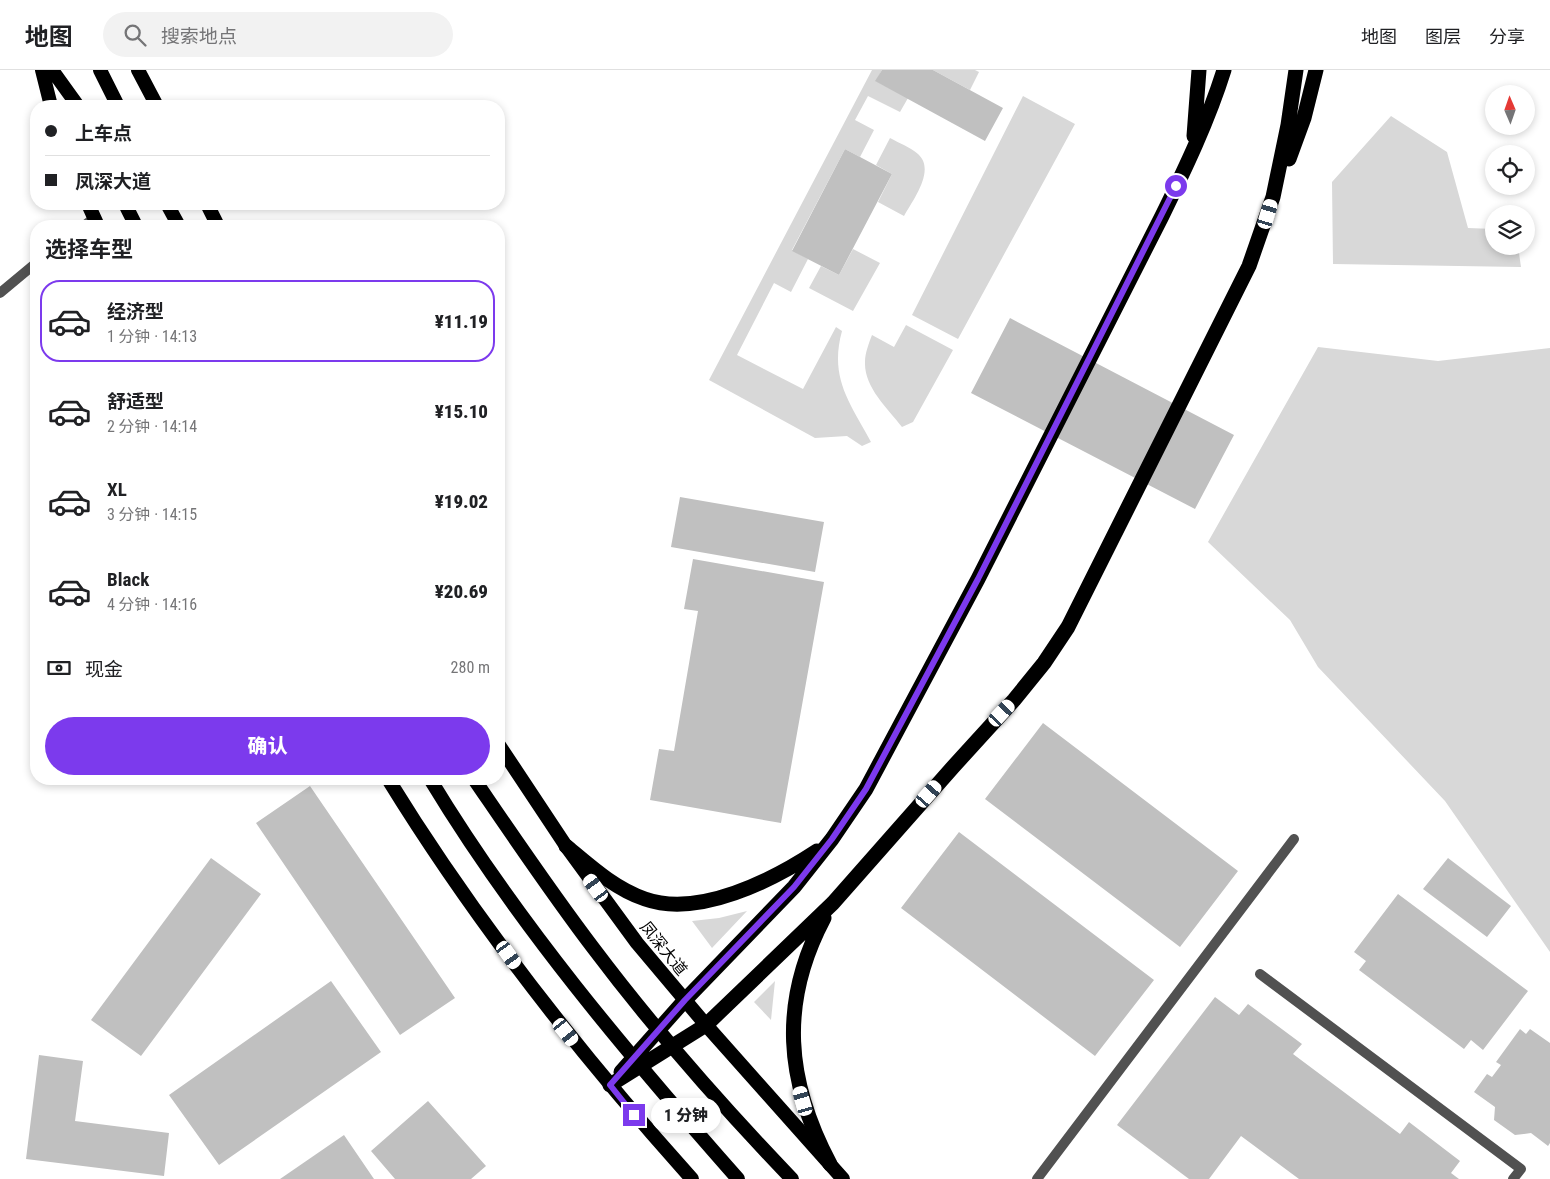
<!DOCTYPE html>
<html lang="zh">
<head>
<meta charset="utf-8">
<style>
	:root { --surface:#fff; --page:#f2f2f2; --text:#202124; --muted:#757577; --line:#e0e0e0; --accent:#7c3aed }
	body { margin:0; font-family:"Roboto Condensed","Noto Sans SC",sans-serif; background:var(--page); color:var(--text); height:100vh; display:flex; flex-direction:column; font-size:19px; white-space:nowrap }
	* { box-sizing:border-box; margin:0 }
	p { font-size:16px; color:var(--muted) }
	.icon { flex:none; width:28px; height:28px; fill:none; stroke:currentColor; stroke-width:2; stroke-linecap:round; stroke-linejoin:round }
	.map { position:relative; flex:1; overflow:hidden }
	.details { position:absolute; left:30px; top:150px; width:475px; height:565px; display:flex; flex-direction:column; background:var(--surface); border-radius:20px; box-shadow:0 2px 8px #0003 }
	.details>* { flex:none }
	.top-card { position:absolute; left:30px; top:30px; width:475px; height:110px; border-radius:20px; box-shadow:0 2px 8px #0003; display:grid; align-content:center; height:110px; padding:0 15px; background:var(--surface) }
	.needle { width:32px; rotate:358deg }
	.buttons { position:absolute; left:1485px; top:15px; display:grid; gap:10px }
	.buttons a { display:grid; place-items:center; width:50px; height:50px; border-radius:50%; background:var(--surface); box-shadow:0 2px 8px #0003; font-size:25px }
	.end { position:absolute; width:22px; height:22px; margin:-11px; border:6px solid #7c3aed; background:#fff; box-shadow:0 0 0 2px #fff }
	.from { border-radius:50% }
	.bubble { position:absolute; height:35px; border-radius:18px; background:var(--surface); box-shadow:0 2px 8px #0003; font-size:16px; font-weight:800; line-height:35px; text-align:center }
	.car { position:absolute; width:15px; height:30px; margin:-15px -8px; border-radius:6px; box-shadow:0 0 4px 1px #0007; background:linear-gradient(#fff 24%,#345 0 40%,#fff 0 76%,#345 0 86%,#fff 0) }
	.top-card b { display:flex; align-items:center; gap:18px; height:48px; font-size:19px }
	.top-card b+b { border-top:1px solid var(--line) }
	.top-card i { width:12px; height:12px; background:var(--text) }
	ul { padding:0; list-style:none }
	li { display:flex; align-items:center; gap:15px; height:82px; margin:0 10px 8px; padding:0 5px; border:2px solid transparent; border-radius:20px }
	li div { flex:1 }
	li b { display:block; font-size:19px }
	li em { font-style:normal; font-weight:800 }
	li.on { border-color:var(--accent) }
	li>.icon { width:45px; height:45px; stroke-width:1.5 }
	h2 { padding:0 15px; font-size:22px; line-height:60px }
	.pay { display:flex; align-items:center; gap:12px; height:55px; padding:0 15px; font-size:19px }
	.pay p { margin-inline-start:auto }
	.primary-button { display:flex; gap:10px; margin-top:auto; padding:10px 15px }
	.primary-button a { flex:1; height:58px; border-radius:30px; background:var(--accent); color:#fff; font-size:20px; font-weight:800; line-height:58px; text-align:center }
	header { display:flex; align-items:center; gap:30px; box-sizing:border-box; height:70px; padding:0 25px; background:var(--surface); border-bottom:1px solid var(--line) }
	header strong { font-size:24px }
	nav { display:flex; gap:28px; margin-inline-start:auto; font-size:18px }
	.search { width:350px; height:45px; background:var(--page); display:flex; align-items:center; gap:12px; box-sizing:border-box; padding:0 18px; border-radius:28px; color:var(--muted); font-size:19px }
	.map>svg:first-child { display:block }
	.green { fill:#d8d8d8 }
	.building { fill:#c0c0c0 }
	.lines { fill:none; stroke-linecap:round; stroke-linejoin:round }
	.service { stroke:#515151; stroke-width:10 }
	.minor { stroke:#515151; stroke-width:10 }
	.trunk { stroke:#000; stroke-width:14 }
	.motorway { stroke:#000; stroke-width:15 }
	.route { stroke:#7c3aed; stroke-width:6 }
	.labels { text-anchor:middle; stroke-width:4; stroke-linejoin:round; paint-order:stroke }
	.street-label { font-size:16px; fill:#000; stroke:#fff }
</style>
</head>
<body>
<header>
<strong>地图</strong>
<div class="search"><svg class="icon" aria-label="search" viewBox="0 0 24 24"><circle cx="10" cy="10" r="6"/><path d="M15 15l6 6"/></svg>搜索地点</div>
<nav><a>地图</a><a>图层</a><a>分享</a></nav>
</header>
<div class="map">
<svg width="1550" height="1109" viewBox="0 0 1550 1109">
	<rect width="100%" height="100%" fill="#fff"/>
	<!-- green -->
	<path class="green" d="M 872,0 L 882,0 L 876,11 L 908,28 L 900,42 L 868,26 L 855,50 L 874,60 L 860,87 L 845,79 L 792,180 L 808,189 L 791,222 L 774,213 L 737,285 L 803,319 L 836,257 L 842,261 C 829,308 850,333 871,372 L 862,376 L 847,366 L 815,368 L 709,310 Z
		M 933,0 L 975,0 L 979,2 L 970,20 Z
		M 1023,26 L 1075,54 L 958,269 L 912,245 Z
		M 1391,46 L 1447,82 L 1468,158 L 1494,159 L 1494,176 L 1518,176 L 1521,197 L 1333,194 L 1332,112 Z
		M 890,68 C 899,73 910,77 918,84 C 936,100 913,130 904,146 L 878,132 L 892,104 L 876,95 Z
		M 853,179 L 880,193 L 853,241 L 809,218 L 821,196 L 839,205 Z
		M 906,255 L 953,280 L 913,352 L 902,357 C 887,338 864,317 865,292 C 865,283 869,273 872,265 L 894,277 Z
		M 1318,277 L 1438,291 L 1550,278 L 1550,882 L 1445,731 L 1318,597 L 1290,550 L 1208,472 Z
		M 747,841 L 712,878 L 692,851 L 719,848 Z
		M 775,911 L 771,950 L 754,932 Z"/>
	<!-- building -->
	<path class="building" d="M 882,0 L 933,0 L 1003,38 L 985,71 L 875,11 Z
		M 845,79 L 892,104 L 839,205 L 792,181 Z
		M 1010,248 L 1234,365 L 1195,439 L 971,323 Z
		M 680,427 L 824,452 L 815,502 L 671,477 Z
		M 693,489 L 824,512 L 781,753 L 650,730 L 659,679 L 674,681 L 698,541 L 684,539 Z
		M 1043,653 L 1238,801 L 1180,877 L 985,729 Z
		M 310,716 L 455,928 L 400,965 L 256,753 Z
		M 959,762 L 1154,910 L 1095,986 L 901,838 Z
		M 211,788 L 261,824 L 141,986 L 91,950 Z
		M 1448,788 L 1511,836 L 1487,867 L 1423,819 Z
		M 1398,824 L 1528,921 L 1483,980 L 1471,970 L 1464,979 L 1359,900 L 1366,891 L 1354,882 Z
		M 331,911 L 381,982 L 219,1095 L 169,1025 Z
		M 1215,927 L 1239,945 L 1248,934 L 1302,974 L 1293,984 L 1400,1064 L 1409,1052 L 1460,1091 L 1451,1103 L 1459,1109 L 1299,1109 L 1241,1066 L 1209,1109 L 1189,1109 L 1117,1055 Z
		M 1520,959 L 1526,964 L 1530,959 L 1550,973 L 1550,1073 L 1548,1076 L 1531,1063 L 1515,1065 L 1494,1050 L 1495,1037 L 1474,1022 L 1487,1004 L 1492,1007 L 1501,995 L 1496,992 Z
		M 39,985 L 83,991 L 75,1051 L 169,1063 L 164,1106 L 26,1089 Z
		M 428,1031 L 486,1096 L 471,1109 L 395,1109 L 371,1081 Z
		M 344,1065 L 374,1109 L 280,1109 Z"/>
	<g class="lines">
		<!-- service -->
		<path class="service" d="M 1260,904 L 1521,1099 L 1513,1109
			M 1037,1109 L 1294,769"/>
		<!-- minor -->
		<path class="minor" d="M 84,156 L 94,148
			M 0,223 L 36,193"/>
		<!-- trunk -->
		<path class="trunk" d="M 42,0 L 51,36
			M 52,0 L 78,36
			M 100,0 L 118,36
			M 138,0 L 157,36
			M 88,134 L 98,156
			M 125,134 L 136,156
			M 167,134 L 179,156
			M 207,134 L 218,156
			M 499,675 L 566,776 L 637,873 L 706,955 L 843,1109
			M 388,709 C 476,852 580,984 692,1109
			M 430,709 C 517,853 627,983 738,1109
			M 474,709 C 513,766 552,824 594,879 C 655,960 722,1036 792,1109"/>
		<!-- motorway -->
		<path class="motorway" d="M 1194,66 L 1199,0
			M 1289,89 L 1304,48 L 1316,0
			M 566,776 C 590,796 615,819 645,829 C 699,848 773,810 817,781
			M 824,848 C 779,933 786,1011 830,1094
			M 621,1002 L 685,930 L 794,817 L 832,769 L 866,719 L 978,509 L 1162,146 C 1185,99 1208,51 1224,0
			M 610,1015 L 706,955 L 833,833 L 953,697 L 1014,630 L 1044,593 L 1068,557 L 1249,196 L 1273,127 L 1288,55 L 1296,0"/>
	</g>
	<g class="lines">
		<!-- route -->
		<path class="route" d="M 634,1045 L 610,1015 L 685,930 L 794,817 L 832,769 L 866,719 L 978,509 L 1176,116"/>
	</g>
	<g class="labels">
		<!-- street labels -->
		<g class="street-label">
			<text transform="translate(664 878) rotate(51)" y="6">凤深大道</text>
		</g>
	</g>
</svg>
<div class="buttons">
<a><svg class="needle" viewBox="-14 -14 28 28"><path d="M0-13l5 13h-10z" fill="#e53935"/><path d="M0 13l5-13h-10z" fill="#757577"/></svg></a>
<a><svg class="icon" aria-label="locate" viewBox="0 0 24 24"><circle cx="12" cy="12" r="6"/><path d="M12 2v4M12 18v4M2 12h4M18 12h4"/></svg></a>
<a><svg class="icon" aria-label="layers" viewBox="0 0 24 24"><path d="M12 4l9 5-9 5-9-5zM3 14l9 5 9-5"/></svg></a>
</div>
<i class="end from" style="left:1176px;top:116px"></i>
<i class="end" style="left:634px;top:1045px"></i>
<div class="bubble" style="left:651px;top:1028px;width:70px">1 分钟</div>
<i class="car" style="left:1268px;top:144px;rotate:17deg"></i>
<i class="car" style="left:1002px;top:643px;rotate:43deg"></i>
<i class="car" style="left:929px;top:724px;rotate:41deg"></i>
<i class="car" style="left:596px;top:818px;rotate:324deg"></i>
<i class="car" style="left:509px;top:885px;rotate:144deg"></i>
<i class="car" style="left:566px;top:962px;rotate:141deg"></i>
<i class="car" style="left:803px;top:1031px;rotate:344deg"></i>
<div class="top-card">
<b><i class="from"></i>上车点</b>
<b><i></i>凤深大道</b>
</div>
<section class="details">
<h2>选择车型</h2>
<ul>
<li class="on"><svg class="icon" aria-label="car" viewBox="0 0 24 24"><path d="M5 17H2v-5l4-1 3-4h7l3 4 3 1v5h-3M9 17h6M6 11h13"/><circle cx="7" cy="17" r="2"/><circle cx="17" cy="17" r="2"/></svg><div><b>经济型</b><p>1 分钟 · 14:13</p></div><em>¥11.19</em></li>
<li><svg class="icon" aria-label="car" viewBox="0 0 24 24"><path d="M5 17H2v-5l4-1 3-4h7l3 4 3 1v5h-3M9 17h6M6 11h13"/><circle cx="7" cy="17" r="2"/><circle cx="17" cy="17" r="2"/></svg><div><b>舒适型</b><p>2 分钟 · 14:14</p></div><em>¥15.10</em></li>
<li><svg class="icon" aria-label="car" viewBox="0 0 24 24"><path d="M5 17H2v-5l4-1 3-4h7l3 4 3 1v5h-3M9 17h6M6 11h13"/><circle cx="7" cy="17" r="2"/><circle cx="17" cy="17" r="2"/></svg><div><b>XL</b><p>3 分钟 · 14:15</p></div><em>¥19.02</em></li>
<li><svg class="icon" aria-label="car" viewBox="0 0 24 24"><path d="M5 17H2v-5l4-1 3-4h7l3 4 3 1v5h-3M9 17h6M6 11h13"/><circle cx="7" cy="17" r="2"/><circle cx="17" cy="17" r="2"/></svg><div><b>Black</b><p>4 分钟 · 14:16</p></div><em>¥20.69</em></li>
</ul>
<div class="pay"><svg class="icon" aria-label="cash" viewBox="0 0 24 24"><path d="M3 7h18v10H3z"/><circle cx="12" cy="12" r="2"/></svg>现金<p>280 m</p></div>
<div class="primary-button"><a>确认</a></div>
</section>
</div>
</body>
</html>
